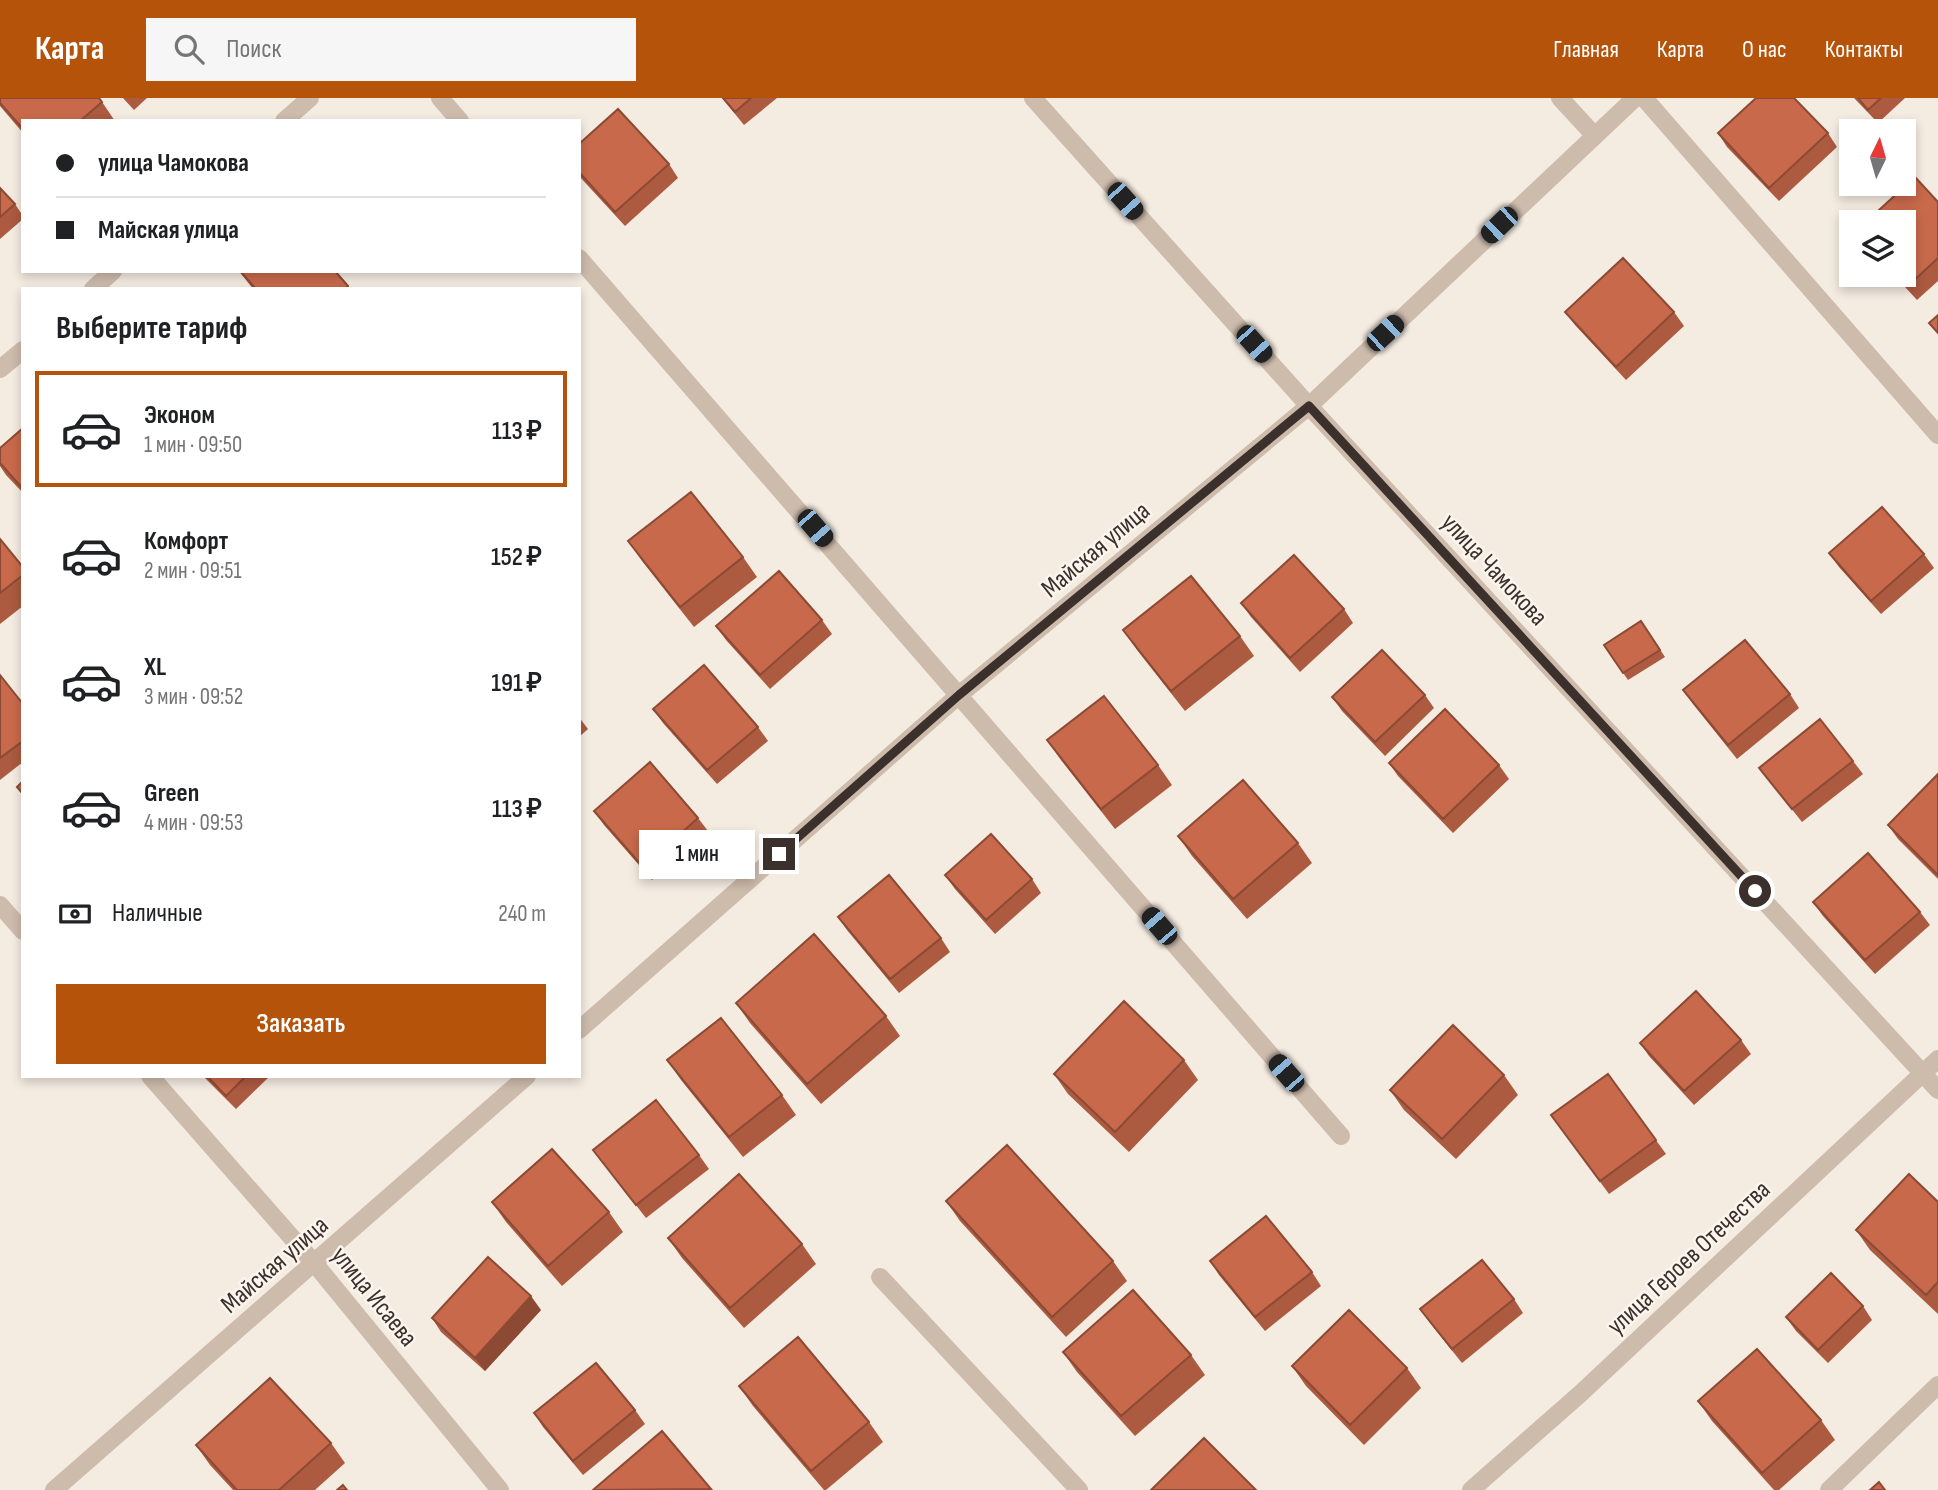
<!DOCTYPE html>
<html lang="ru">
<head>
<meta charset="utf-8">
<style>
	:root { --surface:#fff; --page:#f6f6f6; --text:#202124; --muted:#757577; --line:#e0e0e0; --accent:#b45309 }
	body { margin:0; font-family:"Sofia Sans Condensed",sans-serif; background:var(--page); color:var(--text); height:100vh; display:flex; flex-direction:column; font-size:26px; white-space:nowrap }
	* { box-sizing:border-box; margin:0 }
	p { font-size:23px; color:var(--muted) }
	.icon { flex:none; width:38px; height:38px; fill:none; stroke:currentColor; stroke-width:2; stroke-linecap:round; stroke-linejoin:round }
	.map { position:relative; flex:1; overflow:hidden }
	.details { position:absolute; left:21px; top:189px; width:560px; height:791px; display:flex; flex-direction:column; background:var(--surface); border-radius:0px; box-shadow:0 4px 10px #0003 }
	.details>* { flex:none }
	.banner { position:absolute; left:21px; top:21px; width:560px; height:154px; border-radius:0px; box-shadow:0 4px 10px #0003; display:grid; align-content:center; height:154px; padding:0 35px; background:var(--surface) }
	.needle { width:46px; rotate:5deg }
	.tools { position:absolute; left:1839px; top:21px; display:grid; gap:14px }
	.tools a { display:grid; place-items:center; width:77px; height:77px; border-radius:0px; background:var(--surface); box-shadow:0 4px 10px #0003; font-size:35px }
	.end { position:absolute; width:32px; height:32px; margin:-16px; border:9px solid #3b302b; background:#fff; box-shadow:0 0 0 4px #fff }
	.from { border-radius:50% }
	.bubble { position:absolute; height:49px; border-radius:0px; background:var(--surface); box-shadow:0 4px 10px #0003; font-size:23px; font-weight:600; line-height:49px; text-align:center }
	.car { position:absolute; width:21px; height:42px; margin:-21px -10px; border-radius:9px; box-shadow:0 0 5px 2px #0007; background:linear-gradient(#222 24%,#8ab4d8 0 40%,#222 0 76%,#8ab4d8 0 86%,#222 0) }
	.banner b { display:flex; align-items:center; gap:24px; height:66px; font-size:26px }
	.banner b+b { border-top:2px solid var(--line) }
	.banner i { width:18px; height:18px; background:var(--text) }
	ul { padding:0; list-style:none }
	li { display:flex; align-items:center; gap:21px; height:116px; margin:0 14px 10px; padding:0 21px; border:4px solid transparent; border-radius:0px }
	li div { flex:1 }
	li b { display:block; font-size:26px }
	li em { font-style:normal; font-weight:600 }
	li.on { border-color:var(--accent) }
	li>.icon { width:63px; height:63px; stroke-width:1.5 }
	h2 { padding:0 35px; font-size:32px; line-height:84px }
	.pay { display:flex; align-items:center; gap:18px; height:77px; padding:0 35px; font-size:26px }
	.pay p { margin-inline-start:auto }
	.action { display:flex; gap:14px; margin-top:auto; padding:14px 35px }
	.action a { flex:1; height:80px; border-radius:0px; background:var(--accent); color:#fff; font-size:28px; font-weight:600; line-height:80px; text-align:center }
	header { display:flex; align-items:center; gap:42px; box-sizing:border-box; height:98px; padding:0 35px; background:var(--accent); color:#fff }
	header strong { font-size:33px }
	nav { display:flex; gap:38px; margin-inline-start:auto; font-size:24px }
	.search { width:490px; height:63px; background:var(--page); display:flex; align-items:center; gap:18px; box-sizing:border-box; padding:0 24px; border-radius:0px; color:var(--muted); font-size:26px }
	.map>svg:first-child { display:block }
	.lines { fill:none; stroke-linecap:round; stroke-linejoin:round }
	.lane { stroke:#cdbbac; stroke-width:18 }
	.street { stroke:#cdbbac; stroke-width:18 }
	.wall { fill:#ac5a40 }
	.shaded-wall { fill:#8c4a34 }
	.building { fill:#c8694b; stroke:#8c4a34; stroke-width:2 }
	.route { stroke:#3b302b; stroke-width:9 }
	.labels { text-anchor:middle; stroke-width:5; stroke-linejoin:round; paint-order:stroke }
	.street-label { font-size:26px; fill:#3b302b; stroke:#fbf5ee }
</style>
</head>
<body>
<header>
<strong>Карта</strong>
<div class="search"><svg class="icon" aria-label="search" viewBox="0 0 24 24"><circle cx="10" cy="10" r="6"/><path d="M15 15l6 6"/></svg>Поиск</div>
<nav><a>Главная</a><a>Карта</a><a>О нас</a><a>Контакты</a></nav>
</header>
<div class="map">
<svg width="1938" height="1392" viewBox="0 0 1938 1392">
	<rect width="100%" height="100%" fill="#f4ebe1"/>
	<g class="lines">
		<!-- lane -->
		<path class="lane" d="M 1560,0 L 1594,37
			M 1644,0 L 1938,337
			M 880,1179 L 1079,1392
			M 1829,1392 L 1938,1287"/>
		<!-- street -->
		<path class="street" d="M 440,0 L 460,23
			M 1033,0 L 1309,308 L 1938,992
			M 284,23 L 310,0
			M 579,160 L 1341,1038
			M 93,191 L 113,173
			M 0,271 L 23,252
			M 0,807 L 23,833
			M 579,932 L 959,597 L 1309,308 L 1635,0
			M 150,978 L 315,1166 L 500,1392
			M 54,1392 L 527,978
			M 1471,1392 L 1580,1296 L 1938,961"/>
	</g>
	<!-- wall -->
	<path class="wall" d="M 0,0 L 102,4 L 115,23 L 23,23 L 23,35 L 0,8 Z
		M 123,0 L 147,0 L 134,12 Z
		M 722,0 L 777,0 L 744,27 Z
		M 1854,0 L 1905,0 L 1878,25 Z
		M 1718,35 L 1828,35 L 1837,49 L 1779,103 L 1727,49 Z
		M 579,46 L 669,66 L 678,80 L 625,128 L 579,78 Z
		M 0,90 L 15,106 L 23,118 L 23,121 L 0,141 Z
		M 1938,104 L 1938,183 L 1917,202 L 1894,177 L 1904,177 Z
		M 239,173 L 348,188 L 350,191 L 253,191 Z
		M 1565,214 L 1674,214 L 1684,228 L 1626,282 L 1575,227 Z
		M 23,330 L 23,395 L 6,377 L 0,368 L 0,350 Z
		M 0,441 L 23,469 L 23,508 L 0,526 Z
		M 628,443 L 743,459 L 757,479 L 694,529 L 642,463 Z
		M 1829,455 L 1924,456 L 1934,470 L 1881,516 L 1839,469 Z
		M 1241,505 L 1344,511 L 1353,525 L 1300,574 L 1251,519 Z
		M 822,522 L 832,536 L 770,591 L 726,542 L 716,528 Z
		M 1641,523 L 1665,559 L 1628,582 L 1604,547 Z
		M 1123,532 L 1240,538 L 1254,558 L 1185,613 L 1137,552 Z
		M 0,577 L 23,606 L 23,664 L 0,682 Z
		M 1683,592 L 1790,596 L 1799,610 L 1737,661 L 1693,606 Z
		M 1425,597 L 1434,610 L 1385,658 L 1342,613 L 1332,599 Z
		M 653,611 L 758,629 L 768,643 L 717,686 L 663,625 Z
		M 579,619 L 588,631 L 579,639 Z
		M 1047,642 L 1158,667 L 1172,687 L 1115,731 L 1061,662 Z
		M 1853,663 L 1863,676 L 1802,724 L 1759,670 Z
		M 1389,665 L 1499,667 L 1509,681 L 1453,735 L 1398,678 Z
		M 1938,676 L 1938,781 L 1898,741 L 1888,727 Z
		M 594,713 L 698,720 L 708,733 L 652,782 L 604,727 Z
		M 1178,738 L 1298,745 L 1312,765 L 1247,821 L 1192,758 Z
		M 945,777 L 1032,781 L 1041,795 L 995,836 L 955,791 Z
		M 1813,804 L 1920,814 L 1930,827 L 1875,876 L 1823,818 Z
		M 838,819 L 941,840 L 950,854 L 899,895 L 847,832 Z
		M 736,905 L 886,918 L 900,938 L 821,1006 L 750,925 Z
		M 1741,942 L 1751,956 L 1694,1007 L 1649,958 L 1640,945 Z
		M 667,962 L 782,997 L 796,1017 L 743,1059 L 681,982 Z
		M 1184,962 L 1198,982 L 1129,1054 L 1068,996 L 1054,976 Z
		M 1608,976 L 1666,1056 L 1609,1096 L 1551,1017 Z
		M 1504,977 L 1518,997 L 1456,1061 L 1404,1012 L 1390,992 Z
		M 203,978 L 270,978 L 236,1011 Z
		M 593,1052 L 699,1057 L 709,1071 L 646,1120 Z
		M 946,1103 L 1113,1163 L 1127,1183 L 1066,1239 L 960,1123 Z
		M 492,1104 L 609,1114 L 623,1134 L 562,1188 L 506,1124 Z
		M 1938,1104 L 1938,1216 L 1870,1152 L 1856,1132 Z
		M 668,1140 L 802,1146 L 816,1166 L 744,1230 L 682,1160 Z
		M 1210,1163 L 1312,1174 L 1321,1188 L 1265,1233 L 1219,1177 Z
		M 1514,1201 L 1523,1215 L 1462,1265 L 1430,1225 L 1420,1211 Z
		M 1863,1208 L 1872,1222 L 1828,1265 L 1796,1233 L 1786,1219 Z
		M 541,1212 L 485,1273 L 441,1234 L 432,1220 Z
		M 1063,1254 L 1191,1257 L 1205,1277 L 1135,1338 L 1077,1274 Z
		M 1292,1268 L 1407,1270 L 1421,1290 L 1364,1347 L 1306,1288 Z
		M 739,1288 L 869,1324 L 883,1344 L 826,1392 L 824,1392 L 753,1308 Z
		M 1698,1303 L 1821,1322 L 1835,1342 L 1779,1392 L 1774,1392 L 1712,1323 Z
		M 635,1312 L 645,1326 L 583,1377 L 543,1329 L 534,1315 Z
		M 331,1345 L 345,1365 L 315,1392 L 233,1392 L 210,1367 L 196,1347 Z"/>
	<!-- shaded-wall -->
	<path class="shaded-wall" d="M 531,1198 L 541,1212 L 485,1273 L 475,1260 Z"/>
	<!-- building -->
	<path class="building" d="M 0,0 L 99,0 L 102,4 L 80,23 L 23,23 L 23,31 L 0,5 Z
		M 723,0 L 751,0 L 735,14 Z
		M 1756,0 L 1794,0 L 1828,35 L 1769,90 L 1718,35 Z
		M 1858,0 L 1881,0 L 1868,12 Z
		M 618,11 L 669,66 L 615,114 L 579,74 L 579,46 Z
		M 1915,79 L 1938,104 L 1938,160 L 1908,188 L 1897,177 L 1904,177 L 1904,124 L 1866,124 Z
		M 0,90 L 15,106 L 0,119 Z
		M 1623,160 L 1674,214 L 1616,269 L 1565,214 Z
		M 240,173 L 335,173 L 348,188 L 345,191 L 256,191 Z
		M 1938,217 L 1938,235 L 1929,225 Z
		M 23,330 L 23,391 L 0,365 L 0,350 Z
		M 691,394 L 743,459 L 680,509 L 628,443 Z
		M 1882,409 L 1924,456 L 1871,503 L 1829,455 Z
		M 0,441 L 23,469 L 23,477 L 0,495 Z
		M 1294,457 L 1344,511 L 1290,560 L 1241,505 Z
		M 779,473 L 822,522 L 760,577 L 716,528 Z
		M 1191,478 L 1240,538 L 1171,593 L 1123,532 Z
		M 1641,523 L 1660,552 L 1623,575 L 1604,547 Z
		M 1745,542 L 1790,596 L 1728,647 L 1683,592 Z
		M 1382,552 L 1425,597 L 1375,644 L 1332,599 Z
		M 704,567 L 758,629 L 707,672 L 653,611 Z
		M 0,577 L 23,606 L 23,643 L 0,660 Z
		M 1104,598 L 1158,667 L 1101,711 L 1047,642 Z
		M 1445,611 L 1499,667 L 1443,721 L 1389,665 Z
		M 1820,621 L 1853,663 L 1792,711 L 1759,670 Z
		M 650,664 L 698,720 L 643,769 L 594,713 Z
		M 1938,676 L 1938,777 L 1888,727 Z
		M 1243,682 L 1298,745 L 1233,801 L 1178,738 Z
		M 23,683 L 23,696 L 17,689 Z
		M 991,736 L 1032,781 L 986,822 L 945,777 Z
		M 1868,755 L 1920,814 L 1865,862 L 1813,804 Z
		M 889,777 L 941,840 L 890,881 L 838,819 Z
		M 814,836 L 886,918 L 807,986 L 736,905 Z
		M 1696,893 L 1741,942 L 1684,993 L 1640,945 Z
		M 1124,903 L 1184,962 L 1115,1034 L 1054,976 Z
		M 721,920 L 782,997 L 729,1039 L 667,962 Z
		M 1453,927 L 1504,977 L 1442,1041 L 1390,992 Z
		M 1608,976 L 1656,1042 L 1600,1083 L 1551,1017 Z
		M 207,978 L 246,978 L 226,998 Z
		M 656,1002 L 699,1057 L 636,1107 L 593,1052 Z
		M 1007,1047 L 1113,1163 L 1052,1219 L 946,1103 Z
		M 552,1051 L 609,1114 L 548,1168 L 492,1104 Z
		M 739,1076 L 802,1146 L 730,1210 L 668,1140 Z
		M 1909,1076 L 1938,1104 L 1938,1184 L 1926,1197 L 1856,1132 Z
		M 1266,1118 L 1312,1174 L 1255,1219 L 1210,1163 Z
		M 488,1159 L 531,1198 L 475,1260 L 432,1220 Z
		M 1482,1162 L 1514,1201 L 1452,1251 L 1420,1211 Z
		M 1831,1175 L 1863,1208 L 1818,1252 L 1786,1219 Z
		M 1133,1192 L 1191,1257 L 1121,1318 L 1063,1254 Z
		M 1349,1212 L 1407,1270 L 1350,1327 L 1292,1268 Z
		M 798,1239 L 869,1324 L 811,1373 L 739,1288 Z
		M 1757,1251 L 1821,1322 L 1762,1375 L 1698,1303 Z
		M 596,1265 L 635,1312 L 573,1363 L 534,1315 Z
		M 270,1280 L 331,1345 L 279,1392 L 237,1392 L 196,1347 Z
		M 662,1333 L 711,1391 L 594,1392 L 593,1392 Z
		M 1204,1340 L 1256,1392 L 1151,1392 Z
		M 1879,1384 L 1885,1392 L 1870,1392 Z
		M 343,1387 L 347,1392 L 337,1392 Z"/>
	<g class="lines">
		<!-- route -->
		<path class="route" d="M 779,756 L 959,597 L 1309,308 L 1755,793"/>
	</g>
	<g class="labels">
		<!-- street labels -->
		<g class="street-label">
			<text transform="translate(1095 451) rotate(-40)" y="9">Майская улица</text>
			<text transform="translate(1495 471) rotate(47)" y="9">улица Чамокова</text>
			<text transform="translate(1688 1159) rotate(-43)" y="9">улица Героев Отечества</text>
			<text transform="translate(274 1166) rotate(-41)" y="9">Майская улица</text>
			<text transform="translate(375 1198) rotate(51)" y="9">улица Исаева</text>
		</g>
	</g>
</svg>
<div class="tools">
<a><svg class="needle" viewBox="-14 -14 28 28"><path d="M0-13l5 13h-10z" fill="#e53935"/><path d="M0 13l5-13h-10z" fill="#757577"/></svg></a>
<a><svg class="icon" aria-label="layers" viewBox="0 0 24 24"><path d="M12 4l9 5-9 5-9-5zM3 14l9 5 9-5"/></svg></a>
</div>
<i class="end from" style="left:1755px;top:793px"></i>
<i class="end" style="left:779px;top:756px"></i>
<div class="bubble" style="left:639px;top:732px;width:116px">1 мин</div>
<i class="car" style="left:1125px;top:103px;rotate:138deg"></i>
<i class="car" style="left:1499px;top:127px;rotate:226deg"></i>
<i class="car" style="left:1385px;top:235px;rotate:47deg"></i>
<i class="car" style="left:1254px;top:246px;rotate:138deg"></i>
<i class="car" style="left:815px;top:430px;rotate:139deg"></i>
<i class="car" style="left:1159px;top:828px;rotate:319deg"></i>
<i class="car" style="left:1286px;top:975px;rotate:319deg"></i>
<div class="banner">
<b><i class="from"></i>улица Чамокова</b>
<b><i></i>Майская улица</b>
</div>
<section class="details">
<h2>Выберите тариф</h2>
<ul>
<li class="on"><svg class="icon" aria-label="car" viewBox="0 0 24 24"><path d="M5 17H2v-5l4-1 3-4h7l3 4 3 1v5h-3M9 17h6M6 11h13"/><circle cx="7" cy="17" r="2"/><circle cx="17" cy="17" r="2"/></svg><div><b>Эконом</b><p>1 мин · 09:50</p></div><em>113 ₽</em></li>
<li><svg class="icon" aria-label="car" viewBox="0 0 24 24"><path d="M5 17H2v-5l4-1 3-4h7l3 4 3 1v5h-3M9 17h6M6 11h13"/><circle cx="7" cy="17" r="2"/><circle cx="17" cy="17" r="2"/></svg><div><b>Комфорт</b><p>2 мин · 09:51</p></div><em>152 ₽</em></li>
<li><svg class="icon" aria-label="car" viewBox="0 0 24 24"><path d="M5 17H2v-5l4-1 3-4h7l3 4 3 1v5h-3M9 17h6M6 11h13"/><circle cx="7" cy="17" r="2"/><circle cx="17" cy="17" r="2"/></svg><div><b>XL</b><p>3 мин · 09:52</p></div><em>191 ₽</em></li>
<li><svg class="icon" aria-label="car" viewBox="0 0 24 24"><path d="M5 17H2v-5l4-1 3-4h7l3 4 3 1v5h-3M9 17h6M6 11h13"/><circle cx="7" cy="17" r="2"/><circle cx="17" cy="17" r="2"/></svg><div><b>Green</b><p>4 мин · 09:53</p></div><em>113 ₽</em></li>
</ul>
<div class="pay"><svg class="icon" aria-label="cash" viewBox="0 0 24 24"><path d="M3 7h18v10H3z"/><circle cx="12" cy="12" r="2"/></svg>Наличные<p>240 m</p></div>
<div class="action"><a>Заказать</a></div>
</section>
</div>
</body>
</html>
